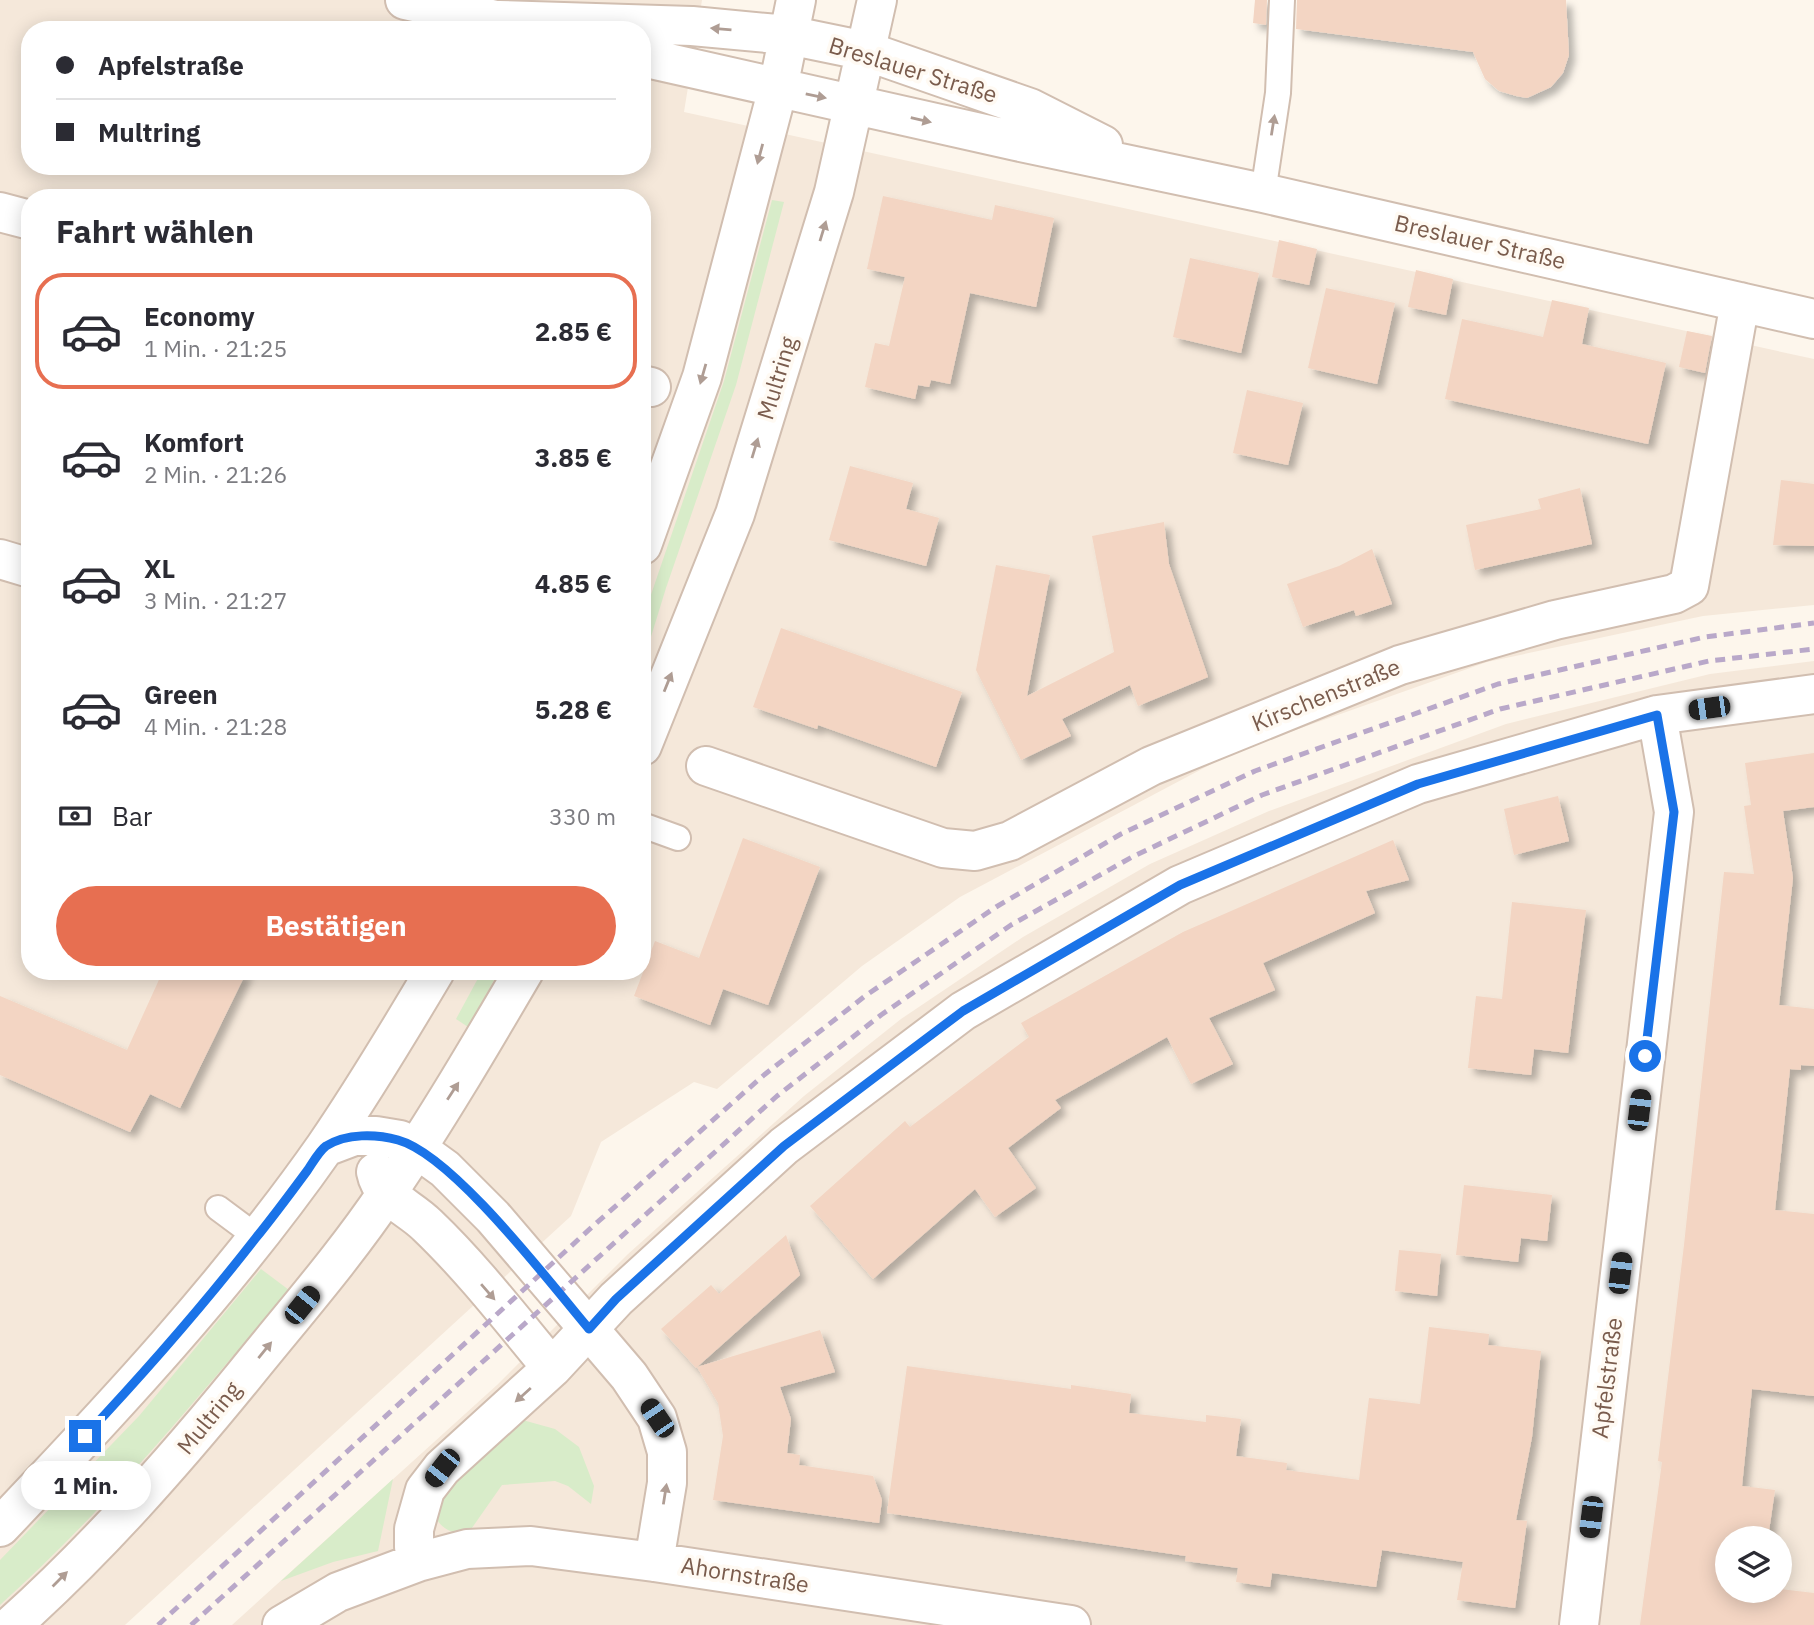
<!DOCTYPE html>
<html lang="de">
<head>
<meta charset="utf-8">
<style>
	:root { --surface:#fff; --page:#f2f2f3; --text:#2b2b33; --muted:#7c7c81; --line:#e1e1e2; --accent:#e76f51 }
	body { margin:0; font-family:"IBM Plex Sans",sans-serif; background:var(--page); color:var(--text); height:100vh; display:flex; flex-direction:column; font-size:26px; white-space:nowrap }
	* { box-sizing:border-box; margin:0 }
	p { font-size:23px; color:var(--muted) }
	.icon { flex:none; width:38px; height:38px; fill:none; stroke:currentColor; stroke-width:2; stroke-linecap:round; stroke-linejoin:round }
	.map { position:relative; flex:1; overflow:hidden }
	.sheet { position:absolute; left:21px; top:189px; width:630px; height:791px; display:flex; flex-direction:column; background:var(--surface); border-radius:28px; box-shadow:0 4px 18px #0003 }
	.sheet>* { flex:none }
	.guide { position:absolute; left:21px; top:21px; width:630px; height:154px; border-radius:28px; box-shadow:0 4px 18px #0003; display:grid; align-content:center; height:154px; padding:0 35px; background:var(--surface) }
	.fabs { position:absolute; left:1715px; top:1526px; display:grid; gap:14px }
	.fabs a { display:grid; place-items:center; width:77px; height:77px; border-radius:50%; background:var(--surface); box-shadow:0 4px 18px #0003; font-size:35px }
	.end { position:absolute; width:32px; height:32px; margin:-16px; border:9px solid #1a73e8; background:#fff; box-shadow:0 0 0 4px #fff }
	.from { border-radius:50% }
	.bubble { position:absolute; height:49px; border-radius:24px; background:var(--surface); box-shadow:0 4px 18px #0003; font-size:23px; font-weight:800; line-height:49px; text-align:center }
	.car { position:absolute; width:21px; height:42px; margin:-21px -10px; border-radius:9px; box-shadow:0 0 5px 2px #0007; background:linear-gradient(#222 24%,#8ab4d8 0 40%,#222 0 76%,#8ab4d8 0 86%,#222 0) }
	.guide b { display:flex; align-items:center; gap:24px; height:66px; font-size:26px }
	.guide b+b { border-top:2px solid var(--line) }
	.guide i { width:18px; height:18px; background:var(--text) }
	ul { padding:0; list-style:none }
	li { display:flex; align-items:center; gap:21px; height:116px; margin:0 14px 10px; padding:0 21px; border:4px solid transparent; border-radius:28px }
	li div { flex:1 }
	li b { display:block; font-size:26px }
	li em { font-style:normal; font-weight:800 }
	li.active { border-color:var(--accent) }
	li>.icon { width:63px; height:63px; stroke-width:1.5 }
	h2 { padding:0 35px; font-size:32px; line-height:84px }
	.pay { display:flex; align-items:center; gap:18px; height:77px; padding:0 35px; font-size:26px }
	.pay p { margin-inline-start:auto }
	.cta { display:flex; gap:14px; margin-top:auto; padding:14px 35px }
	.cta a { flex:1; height:80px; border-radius:42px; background:var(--accent); color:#fff; font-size:28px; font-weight:800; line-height:80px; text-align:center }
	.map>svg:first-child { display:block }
	.residential { fill:#f5e8da; fill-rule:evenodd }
	.green { fill:#d8ecc9 }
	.building { fill:#f3d5c3; filter:url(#shadow) }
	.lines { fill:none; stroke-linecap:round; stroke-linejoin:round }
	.service-casing { stroke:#d1beb0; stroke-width:28 }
	.minor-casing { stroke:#d1beb0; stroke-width:42 }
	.service { stroke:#fff; stroke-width:24 }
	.minor { stroke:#fff; stroke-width:38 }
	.rail { stroke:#b9a8c9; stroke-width:5; stroke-dasharray:10 7; stroke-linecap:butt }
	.oneway { fill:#af9d94 }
	.route { stroke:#1a73e8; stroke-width:9 }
	.labels { text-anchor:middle; stroke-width:7; stroke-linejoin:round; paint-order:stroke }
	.street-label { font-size:23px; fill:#7a5c4d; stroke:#fffaf3 }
</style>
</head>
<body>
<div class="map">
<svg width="1814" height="1625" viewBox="0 0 1814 1625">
	<defs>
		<filter id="shadow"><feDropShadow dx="6" dy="6" stdDeviation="3.5" flood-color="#0004"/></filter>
	</defs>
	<rect width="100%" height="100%" fill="#fdf6ec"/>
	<!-- residential -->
	<path class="residential" d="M 0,0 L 702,0 L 684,112 L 1814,359 L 1814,605 L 1703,616 L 1487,662 L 1236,751 L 960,897 L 862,966 L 717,1089 L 694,1082 L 601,1142 L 571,1216 L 125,1625 L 0,1625 ZM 30,30 L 642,30 L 642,166 L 30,166 ZM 30,198 L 642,198 L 642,971 L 30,971 Z
		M 1814,661 L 1814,1625 L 232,1625 L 497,1385 L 628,1254 L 804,1096 L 901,1019 L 1023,937 L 1150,864 L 1269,811 L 1506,724 L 1710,674 ZM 1727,1538 L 1780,1538 L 1780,1591 L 1727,1591 Z"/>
	<!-- green -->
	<path class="green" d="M 772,200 L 784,202 L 736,385 L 666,588 L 642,666 L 642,621 L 724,381 Z
		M 482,971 L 499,971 L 468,1027 L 456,1019 Z
		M 261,1269 L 289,1290 C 197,1398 106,1510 0,1605 L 0,1560 L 139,1416 Z
		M 519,1419 L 555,1429 L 579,1447 L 594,1486 L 591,1504 L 568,1486 L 555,1481 L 502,1485 L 467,1535 C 445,1533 432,1523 434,1500 Z
		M 393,1479 L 378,1551 L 333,1562 L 281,1581 Z"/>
	<!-- building -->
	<path class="building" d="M 1255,0 L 1267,0 L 1266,25 L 1253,23 Z
		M 1297,0 L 1566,0 L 1569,55 L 1563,73 L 1551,87 L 1527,98 L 1516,96 L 1499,91 L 1485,79 L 1473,52 L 1296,29 Z
		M 883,196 L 992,220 L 995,205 L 1054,218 L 1036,307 L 970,293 L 950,384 L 931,380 L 929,387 L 918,385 L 915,399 L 865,387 L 875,343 L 889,346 L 905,277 L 867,269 Z
		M 1279,240 L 1317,249 L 1309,285 L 1272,277 Z
		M 1190,258 L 1259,273 L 1241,353 L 1173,337 Z
		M 1416,270 L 1453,279 L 1446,315 L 1408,307 Z
		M 1326,288 L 1395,303 L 1377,384 L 1308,368 Z
		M 1552,300 L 1589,308 L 1582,344 L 1666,363 L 1648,444 L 1445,399 L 1462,319 L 1543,337 Z
		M 1687,331 L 1712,336 L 1705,373 L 1679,367 Z
		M 1247,390 L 1303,403 L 1288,465 L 1233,453 Z
		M 850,466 L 913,483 L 906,509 L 939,518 L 926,566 L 829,540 Z
		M 1781,480 L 1814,484 L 1814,546 L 1773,545 Z
		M 1580,488 L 1592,544 L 1475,570 L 1466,525 L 1541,509 L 1538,499 Z
		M 1164,522 L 1169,564 L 1208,677 L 1138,706 L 1130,685 L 1062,719 L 1071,736 L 1021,760 L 976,670 L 996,565 L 1050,575 L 1027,696 L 1114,652 L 1092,536 Z
		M 1372,549 L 1392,604 L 1356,616 L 1354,610 L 1303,627 L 1287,584 L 1339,566 Z
		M 781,628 L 962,692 L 936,767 L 818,725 L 817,729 L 753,707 Z
		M 1814,753 L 1814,807 L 1783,811 L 1793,878 L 1779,1005 L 1814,1009 L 1814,1066 L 1801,1065 L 1801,1070 L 1790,1069 L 1775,1210 L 1814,1214 L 1814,1396 L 1752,1389 L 1742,1486 L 1775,1490 L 1768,1538 L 1727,1538 L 1727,1591 L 1780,1591 L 1780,1589 L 1814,1593 L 1814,1625 L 1640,1625 L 1662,1462 L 1658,1461 L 1684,1245 L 1724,872 L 1754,874 L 1744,806 L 1751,805 L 1745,763 Z
		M 1558,796 L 1569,841 L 1514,855 L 1504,809 Z
		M 743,838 L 820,867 L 768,1005 L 723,989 L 710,1025 L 634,996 L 655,941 L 699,958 Z
		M 1393,840 L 1409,880 L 1366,891 L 1375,913 L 1263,963 L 1275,990 L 1209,1018 L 1233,1064 L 1191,1084 L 1167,1037 L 1055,1100 L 1061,1108 L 1008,1148 L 1036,1188 L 995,1217 L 975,1189 L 873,1279 L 810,1206 L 905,1121 L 910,1127 L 1029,1037 L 1021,1023 L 1183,932 Z
		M 1512,902 L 1586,910 L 1568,1053 L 1534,1049 L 1531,1075 L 1468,1068 L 1476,996 L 1502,999 Z
		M 163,971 L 247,971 L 180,1108 L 150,1094 L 130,1132 L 0,1075 L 0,996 L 127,1050 Z
		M 1464,1185 L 1552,1195 L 1547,1241 L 1521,1238 L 1518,1262 L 1456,1255 Z
		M 786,1235 L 800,1275 L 696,1368 L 661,1329 L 711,1285 L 719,1294 Z
		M 1399,1250 L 1441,1254 L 1437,1296 L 1395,1291 Z
		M 1429,1327 L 1489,1334 L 1488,1345 L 1541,1351 L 1532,1437 L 1516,1520 L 1527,1521 L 1515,1608 L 1457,1600 L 1463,1562 L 1382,1550 L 1376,1587 L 1272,1573 L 1270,1587 L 1236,1582 L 1238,1568 L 1185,1561 L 1186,1556 L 887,1513 L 907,1366 L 1071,1389 L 1071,1385 L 1131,1394 L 1129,1413 L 1206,1422 L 1206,1415 L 1241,1419 L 1236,1456 L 1287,1463 L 1286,1470 L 1359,1480 L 1369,1398 L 1420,1404 Z
		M 820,1330 L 835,1372 L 780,1387 L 791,1419 L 787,1453 L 800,1455 L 799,1465 L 873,1476 L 882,1500 L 879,1523 L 713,1500 L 723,1436 L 718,1403 L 697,1367 Z"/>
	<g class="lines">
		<defs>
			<path id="service" d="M 1263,193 L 1278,93 L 1282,0
				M 642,825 L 678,838
				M 218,1208 L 257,1237"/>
			<path id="minor" d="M 405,0 L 523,26
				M 499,20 L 692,26 L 788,35 L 866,51 L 1030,108 L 1103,145
				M 642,57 L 1016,141 L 1263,193 L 1814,319
				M 0,212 L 30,220
				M 642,385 L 651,387
				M 642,545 L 702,377 L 778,88 L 796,0
				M 0,559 L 30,568
				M 642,746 L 735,514 L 834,192 L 877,0
				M 706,766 L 943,848 L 975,851 L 1010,841 L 1151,766 L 1400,665 L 1555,620 L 1674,594 L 1689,586 L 1740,302
				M 325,1147 L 354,1136 L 376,1136 L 400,1140 L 416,1148 L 445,1169 L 493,1217 L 629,1376 L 657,1418 L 667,1452 L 667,1483 L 654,1562
				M 376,1172 C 381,1198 409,1207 427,1225 C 473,1269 512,1320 552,1368
				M 0,1527 C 115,1406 229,1284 325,1147 C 364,1090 400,1030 435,971
				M 418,1562 L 414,1547 L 414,1529 L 425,1490 L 442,1468 L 552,1368 L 616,1299 L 784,1146 L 963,1011 L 1180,885 L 1418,784 L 1657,715 L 1814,694
				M 12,1625 C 97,1549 172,1464 243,1377 C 292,1316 344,1257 387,1193 C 436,1121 480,1046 524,971
				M 282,1625 L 338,1592 L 418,1562 L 467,1549 L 531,1546 L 654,1562 L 1071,1625
				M 1579,1625 L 1674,812 L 1657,715"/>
		</defs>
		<!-- service casing -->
		<use href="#service" class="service-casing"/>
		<!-- minor casing -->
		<use href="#minor" class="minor-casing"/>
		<!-- service -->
		<use href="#service" class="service"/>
		<!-- minor -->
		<use href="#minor" class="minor"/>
		<!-- rail -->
		<path class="rail" d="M 158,1625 L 593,1226 L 764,1075 L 865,996 L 996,907 L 1121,834 L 1255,771 L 1498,684 L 1705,637 L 1814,623
			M 191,1625 L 777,1096 L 881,1015 L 1011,925 L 1132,857 L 1262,795 L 1500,709 L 1709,661 L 1814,649"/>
	</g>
	<!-- one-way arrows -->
	<defs><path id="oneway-solid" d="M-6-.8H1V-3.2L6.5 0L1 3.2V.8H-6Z" transform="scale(1.75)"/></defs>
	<g class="oneway">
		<use href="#oneway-solid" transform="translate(721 29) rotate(-175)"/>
		<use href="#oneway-solid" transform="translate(816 96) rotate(12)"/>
		<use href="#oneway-solid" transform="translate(921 120) rotate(13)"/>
		<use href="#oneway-solid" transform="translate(1273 125) rotate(-81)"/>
		<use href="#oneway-solid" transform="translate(760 154) rotate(105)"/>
		<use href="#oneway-solid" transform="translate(823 231) rotate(-73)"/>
		<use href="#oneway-solid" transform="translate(703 374) rotate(106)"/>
		<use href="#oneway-solid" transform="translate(755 448) rotate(-73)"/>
		<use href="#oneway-solid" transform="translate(668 682) rotate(-68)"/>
		<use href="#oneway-solid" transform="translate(453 1091) rotate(-57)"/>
		<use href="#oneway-solid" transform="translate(488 1292) rotate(49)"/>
		<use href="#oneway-solid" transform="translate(265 1350) rotate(-51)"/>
		<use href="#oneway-solid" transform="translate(523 1395) rotate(138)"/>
		<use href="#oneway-solid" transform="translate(665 1494) rotate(-81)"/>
		<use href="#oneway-solid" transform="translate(60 1579) rotate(-45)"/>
	</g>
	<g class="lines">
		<!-- route -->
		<path class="route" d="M 85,1436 C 145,1372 202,1307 255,1239 C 273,1217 290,1194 307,1171 C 312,1164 319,1151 326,1146 C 347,1133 376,1134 398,1140 C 453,1155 550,1283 589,1329 L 616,1299 L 784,1146 L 903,1056 L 963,1011 L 1180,885 L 1418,784 L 1657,715 L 1674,812 L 1645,1056"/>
	</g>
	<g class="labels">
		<!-- street labels -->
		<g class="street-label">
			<text transform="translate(913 70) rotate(17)" y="8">Breslauer Straße</text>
			<text transform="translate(1480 242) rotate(13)" y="8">Breslauer Straße</text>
			<text transform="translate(777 378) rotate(-73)" y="8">Multring</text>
			<text transform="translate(1326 695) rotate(-22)" y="8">Kirschenstraße</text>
			<text transform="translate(1607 1378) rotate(-83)" y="8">Apfelstraße</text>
			<text transform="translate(209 1418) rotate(-51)" y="8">Multring</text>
			<text transform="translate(745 1575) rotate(9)" y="8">Ahornstraße</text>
		</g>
	</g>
</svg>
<div class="fabs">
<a><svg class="icon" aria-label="layers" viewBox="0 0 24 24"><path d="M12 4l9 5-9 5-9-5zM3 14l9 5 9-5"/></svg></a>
</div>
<i class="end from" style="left:1645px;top:1056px"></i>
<i class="end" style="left:85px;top:1436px"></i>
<div class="bubble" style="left:21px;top:1461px;width:130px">1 Min.</div>
<i class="car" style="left:1709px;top:708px;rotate:262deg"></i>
<i class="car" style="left:1639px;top:1110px;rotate:7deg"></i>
<i class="car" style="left:1620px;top:1273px;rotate:7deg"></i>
<i class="car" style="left:302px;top:1305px;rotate:39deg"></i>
<i class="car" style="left:657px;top:1418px;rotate:326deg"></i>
<i class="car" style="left:442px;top:1468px;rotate:218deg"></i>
<i class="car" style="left:1591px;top:1517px;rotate:187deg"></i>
<div class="guide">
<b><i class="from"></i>Apfelstraße</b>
<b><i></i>Multring</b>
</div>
<section class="sheet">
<h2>Fahrt wählen</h2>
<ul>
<li class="active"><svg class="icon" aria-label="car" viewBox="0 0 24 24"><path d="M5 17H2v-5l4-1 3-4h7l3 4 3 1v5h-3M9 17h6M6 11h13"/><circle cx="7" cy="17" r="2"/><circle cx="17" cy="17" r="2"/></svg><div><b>Economy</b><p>1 Min. · 21:25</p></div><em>2.85 €</em></li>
<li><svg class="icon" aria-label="car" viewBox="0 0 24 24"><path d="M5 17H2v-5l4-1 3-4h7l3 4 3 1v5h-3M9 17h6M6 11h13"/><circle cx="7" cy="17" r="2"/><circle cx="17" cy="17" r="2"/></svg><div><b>Komfort</b><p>2 Min. · 21:26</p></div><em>3.85 €</em></li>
<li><svg class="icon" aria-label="car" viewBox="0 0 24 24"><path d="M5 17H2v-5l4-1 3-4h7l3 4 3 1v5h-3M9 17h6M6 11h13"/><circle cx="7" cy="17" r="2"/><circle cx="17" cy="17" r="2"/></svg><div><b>XL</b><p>3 Min. · 21:27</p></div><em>4.85 €</em></li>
<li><svg class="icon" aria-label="car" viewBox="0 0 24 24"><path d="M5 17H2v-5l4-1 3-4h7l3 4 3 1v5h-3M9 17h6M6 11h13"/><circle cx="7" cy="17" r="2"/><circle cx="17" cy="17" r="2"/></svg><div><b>Green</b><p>4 Min. · 21:28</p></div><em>5.28 €</em></li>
</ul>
<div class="pay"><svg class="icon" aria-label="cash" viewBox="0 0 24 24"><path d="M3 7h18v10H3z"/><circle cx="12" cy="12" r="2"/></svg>Bar<p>330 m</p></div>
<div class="cta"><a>Bestätigen</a></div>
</section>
</div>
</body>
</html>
